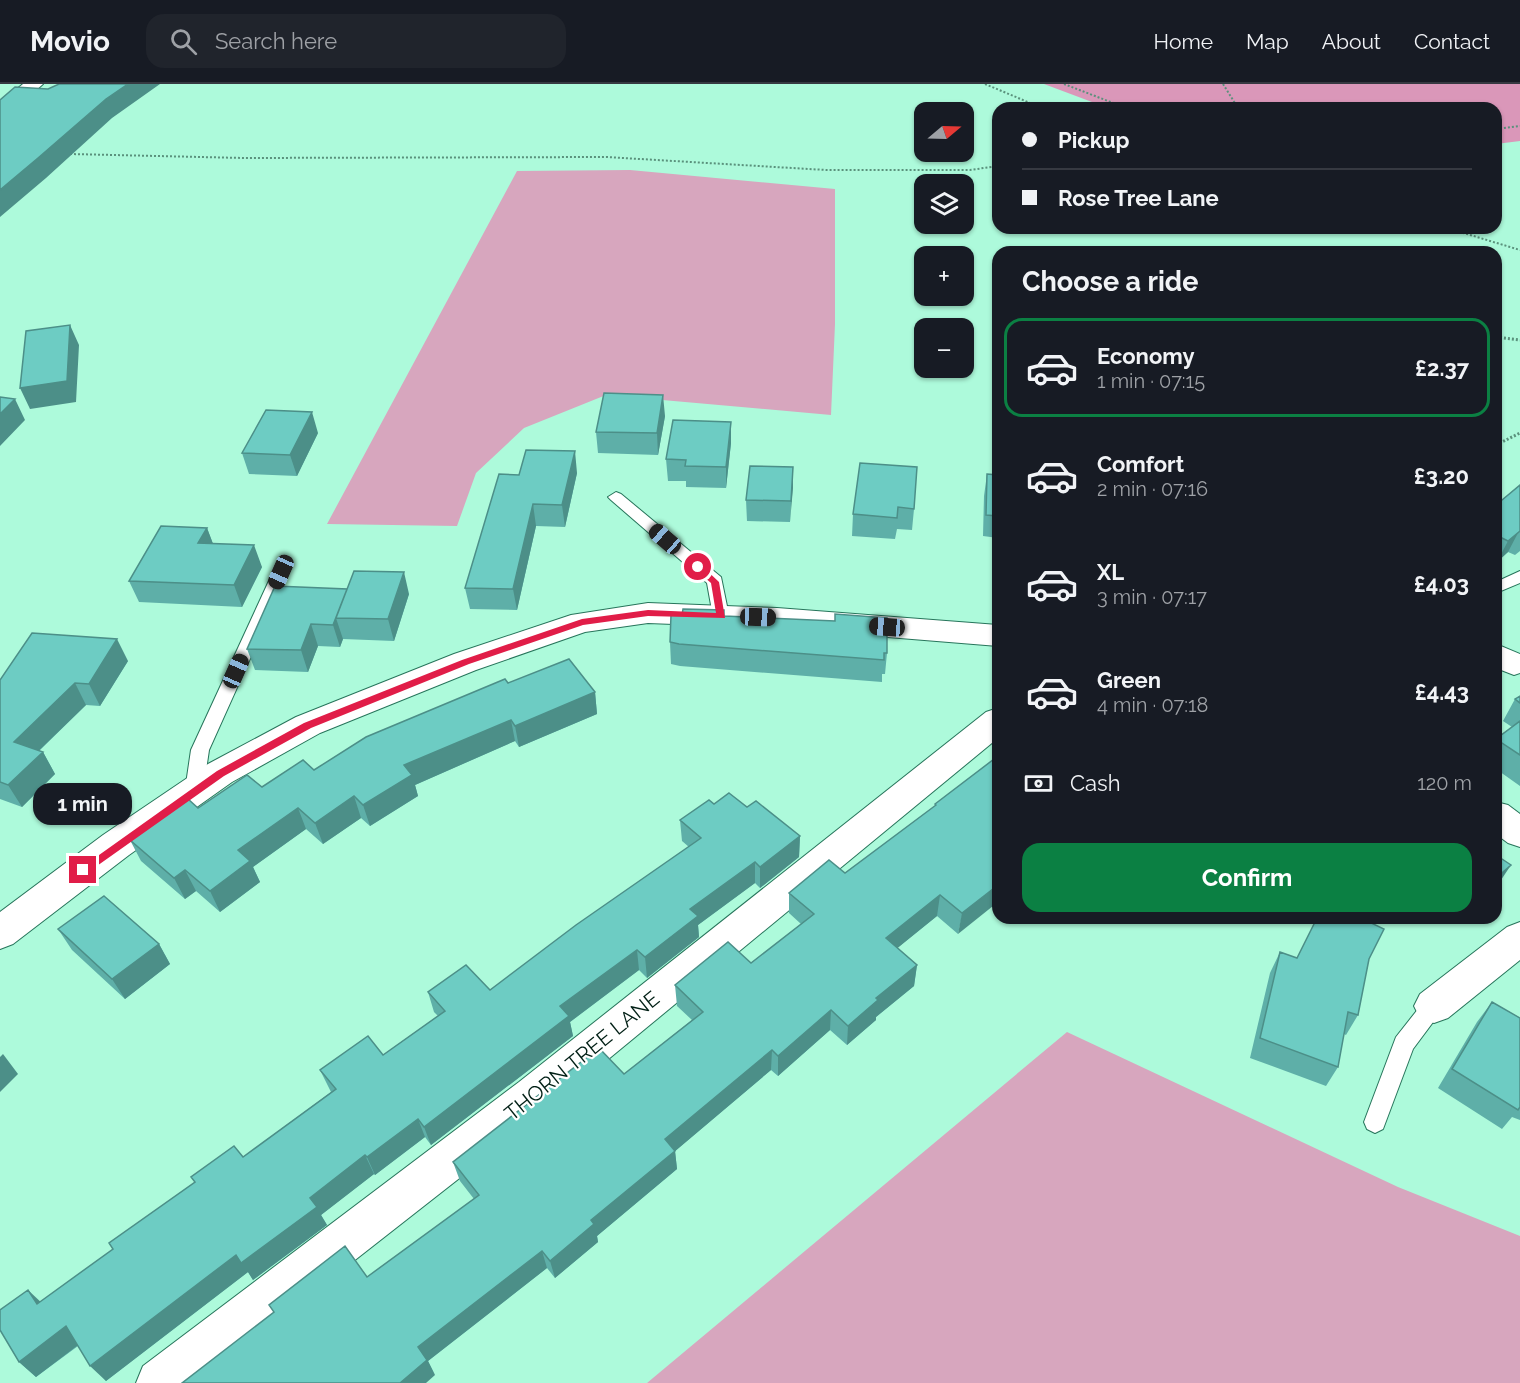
<!DOCTYPE html>
<html lang="en">
<head>
<meta charset="utf-8">
<style>
	:root { --surface:#171b24; --page:#20242c; --text:#f1f3f6; --muted:#9ea1a6; --line:#363941; --accent:#0b8043 }
	body { margin:0; font-family:Raleway,sans-serif; background:var(--page); color:var(--text); height:100vh; display:flex; flex-direction:column; font-size:22px; white-space:nowrap }
	* { box-sizing:border-box; margin:0 }
	p { font-size:20px; color:var(--muted) }
	.icon { flex:none; width:33px; height:33px; fill:none; stroke:currentColor; stroke-width:2; stroke-linecap:round; stroke-linejoin:round }
	.map { position:relative; flex:1; overflow:hidden }
	.sheet { position:absolute; left:992px; top:162px; width:510px; height:678px; display:flex; flex-direction:column; background:var(--surface); border-radius:18px; box-shadow:0 2px 4px #0004 }
	.sheet>* { flex:none }
	.guide { position:absolute; left:992px; top:18px; width:510px; height:132px; border-radius:18px; box-shadow:0 2px 4px #0004; display:grid; align-content:center; height:132px; padding:0 30px; background:var(--surface) }
	.needle { width:39px; rotate:71deg }
	.buttons { position:absolute; left:914px; top:18px; display:grid; gap:12px }
	.buttons a { display:grid; place-items:center; width:60px; height:60px; border-radius:12px; background:var(--surface); box-shadow:0 2px 4px #0004; font-size:30px }
	.end { position:absolute; width:27px; height:27px; margin:-14px; border:8px solid #e11d48; background:#fff; box-shadow:0 0 0 3px #fff }
	.from { border-radius:50% }
	.bubble { position:absolute; height:42px; border-radius:18px; background:var(--surface); box-shadow:0 2px 4px #0004; font-size:20px; font-weight:700; line-height:42px; text-align:center }
	.car { position:absolute; width:18px; height:36px; margin:-18px -9px; border-radius:8px; box-shadow:0 0 4px 2px #0007; background:linear-gradient(#222 24%,#8ab4d8 0 40%,#222 0 76%,#8ab4d8 0 86%,#222 0) }
	.guide b { display:flex; align-items:center; gap:21px; height:57px; font-size:22px }
	.guide b+b { border-top:2px solid var(--line) }
	.guide i { width:15px; height:15px; background:var(--text) }
	ul { padding:0; list-style:none }
	li { display:flex; align-items:center; gap:18px; height:99px; margin:0 12px 9px; padding:0 18px; border:3px solid transparent; border-radius:18px }
	li div { flex:1 }
	li b { display:block; font-size:22px }
	li em { font-style:normal; font-weight:700 }
	li.current { border-color:var(--accent) }
	li>.icon { width:54px; height:54px; stroke-width:1.5 }
	h2 { padding:0 30px; font-size:27px; line-height:72px }
	.pay { display:flex; align-items:center; gap:15px; height:66px; padding:0 30px; font-size:22px }
	.pay p { margin-inline-start:auto }
	.button { display:flex; gap:12px; margin-top:auto; padding:12px 30px }
	.button a { flex:1; height:69px; border-radius:18px; background:var(--accent); color:#fff; font-size:24px; font-weight:700; line-height:69px; text-align:center }
	header { display:flex; align-items:center; gap:36px; box-sizing:border-box; height:84px; padding:0 30px; background:var(--surface); border-bottom:2px solid var(--line) }
	header strong { font-size:28px }
	nav { display:flex; gap:33px; margin-inline-start:auto; font-size:21px }
	.search { width:420px; height:54px; background:var(--page); display:flex; align-items:center; gap:15px; box-sizing:border-box; padding:0 21px; border-radius:18px; color:var(--muted); font-size:22px }
	.map>svg:first-child { display:block }
	.green { fill:#d7a6be }
	.forest { fill:#da97b9 }
	.lines { fill:none; stroke-linecap:round; stroke-linejoin:round }
	.service-casing { stroke:#27755b; stroke-width:2 }
	.minor-casing { stroke:#27755b; stroke-width:2 }
	.path-far1 { stroke:#5a917c; stroke-width:2; stroke-dasharray:2 2; stroke-linecap:butt }
	.path { stroke:#5a917c; stroke-width:3; stroke-dasharray:2 2; stroke-linecap:butt }
	.service { fill:#fff; fill-rule:evenodd }
	.minor { fill:#fff; fill-rule:evenodd }
	.wall { fill:#5eafa8 }
	.shaded-wall { fill:#4c8f88 }
	.building { fill:#6dccc3; stroke:#4c8f88; stroke-width:1.5 }
	.route { fill:#e11d48 }
	.labels { text-anchor:middle; stroke-width:4.5; stroke-linejoin:round; paint-order:stroke }
	.near-street-label { font-size:21px; fill:#001f15; stroke:#fff }
</style>
</head>
<body>
<header>
<strong>Movio</strong>
<div class="search"><svg class="icon" aria-label="search" viewBox="0 0 24 24"><circle cx="10" cy="10" r="6"/><path d="M15 15l6 6"/></svg>Search here</div>
<nav><a>Home</a><a>Map</a><a>About</a><a>Contact</a></nav>
</header>
<div class="map">
<svg width="1520" height="1299" viewBox="0 0 1520 1299">
	<rect width="100%" height="100%" fill="#adfadb"/>
	<!-- green -->
	<path class="green" d="M 630,86 L 835,105 L 835,240 L 831,331 L 606,311 L 524,344 L 476,389 L 457,442 L 327,440 L 517,87 Z
		M 1067,948 L 1398,1103 L 1520,1152 L 1520,1299 L 647,1299 Z"/>
	<!-- forest -->
	<path class="forest" d="M 1044,0 L 1520,0 L 1520,57 L 1496,60 L 1496,24 L 1108,24 Z"/>
	<g class="lines">
		<defs>
			<path id="service" d="M 616,408 L 621,410 L 721,493 L 729,532 L 727,536 L 715,536 L 713,532 L 707,499 L 611,416 L 608,413 Z
				M 281,483 L 287,484 L 289,488 L 209,666 L 203,707 L 201,712 L 194,714 L 187,712 L 185,707 L 191,666 L 273,488 L 275,484 Z
				M 1520,487 L 1520,499 L 1496,509 L 1496,498 Z
				M 1434,913 L 1442,915 L 1445,922 L 1413,965 L 1383,1045 L 1375,1049 L 1367,1045 L 1364,1038 L 1396,953 L 1426,915 Z"/>
			<path id="minor" d="M 23,0 L 43,0 L 7,32 L 0,34 L 0,19 Z
				M 648,519 L 777,524 L 998,541 L 998,562 L 777,544 L 648,539 L 585,548 L 476,586 L 320,649 L 232,698 L 129,771 L 13,860 L 0,865 L 0,828 L 103,751 L 208,680 L 296,633 L 454,570 L 571,531 Z
				M 1496,560 L 1520,570 L 1520,589 L 1514,591 L 1496,584 Z
				M 998,624 L 998,654 L 549,1024 L 198,1299 L 136,1299 L 143,1282 L 519,998 L 986,628 Z
				M 1496,718 L 1508,721 L 1520,730 L 1520,763 L 1508,759 L 1496,750 Z
				M 1520,838 L 1520,876 L 1448,934 L 1434,939 L 1420,934 L 1414,922 L 1420,910 L 1507,843 Z"/>
		</defs>
		<!-- service casing -->
		<use href="#service" class="service-casing"/>
		<!-- minor casing -->
		<use href="#minor" class="minor-casing"/>
		<!-- path-far1 -->
		<path class="path-far1" d="M 985,0 L 1042,24
			M 1064,0 L 1126,24
			M 1223,0 L 1238,24
			M 1496,45 L 1520,42
			M 70,70 L 244,74 L 606,73 L 826,86 L 970,86 L 998,82
			M 1447,144 L 1520,166"/>
		<!-- path -->
		<path class="path" d="M 1496,253 L 1520,256
			M 1496,361 L 1520,349"/>
		<!-- service -->
		<use href="#service" class="service"/>
		<!-- minor -->
		<use href="#minor" class="minor"/>
	</g>
	<!-- wall -->
	<path class="wall" d="M 665,332 L 658,371 L 598,369 L 596,348 Z
		M 731,338 L 731,359 L 726,404 L 686,403 L 686,397 L 668,397 L 666,375 Z
		M 318,349 L 297,392 L 249,390 L 242,369 Z
		M 860,379 L 914,425 L 912,446 L 897,445 L 895,455 L 852,452 L 853,430 Z
		M 793,383 L 790,438 L 747,437 L 746,416 Z
		M 577,389 L 565,443 L 536,442 L 517,526 L 470,525 L 465,504 L 519,391 Z
		M 987,390 L 998,391 L 998,454 L 983,452 L 984,412 Z
		M 1520,401 L 1520,467 L 1515,471 L 1508,468 L 1497,478 L 1496,478 L 1496,421 Z
		M 207,444 L 213,460 L 262,483 L 242,523 L 139,518 L 129,497 Z
		M 275,502 L 409,510 L 394,557 L 343,555 L 340,563 L 318,562 L 308,588 L 255,586 L 247,565 Z
		M 724,532 L 887,569 L 885,590 L 882,590 L 882,598 L 680,582 L 671,580 L 670,558 Z
		M 128,577 L 100,622 L 86,621 L 39,667 L 43,668 L 55,690 L 22,723 L 0,715 L 0,596 Z
		M 508,599 L 595,608 L 597,630 L 519,663 L 515,657 L 415,701 L 418,712 L 370,742 L 361,734 L 323,760 L 306,745 L 253,783 L 260,798 L 220,828 L 196,807 L 185,815 L 141,777 L 130,756 L 198,724 L 314,686 Z
		M 1520,612 L 1520,702 L 1496,685 L 1496,654 L 1512,643 L 1503,637 L 1515,615 Z
		M 998,672 L 958,850 L 937,832 L 897,864 L 917,881 L 914,902 L 876,933 L 876,936 L 847,961 L 830,946 L 778,992 L 771,986 L 675,1067 L 677,1085 L 597,1152 L 598,1158 L 555,1194 L 547,1184 L 428,1277 L 435,1291 L 367,1193 L 474,1115 L 460,1097 L 453,1078 L 624,990 L 692,936 L 677,922 L 675,901 L 751,879 L 801,840 L 789,829 L 789,809 L 845,789 L 935,723 L 935,720 Z
		M 714,720 L 747,723 L 800,752 L 799,773 L 760,804 L 755,799 L 698,841 L 699,853 L 647,894 L 639,886 L 570,938 L 573,952 L 431,1061 L 425,1053 L 375,1091 L 374,1090 L 321,1131 L 327,1141 L 253,1196 L 248,1188 L 106,1297 L 78,1262 L 36,1293 L 19,1278 L 40,1218 L 243,1073 L 331,1008 L 320,986 L 383,971 L 438,932 L 434,928 L 428,908 L 490,906 L 689,763 L 682,757 L 680,736 Z
		M 58,845 L 159,860 L 170,880 L 125,915 L 72,866 Z
		M 1280,868 L 1297,874 L 1369,875 L 1358,931 L 1346,951 L 1344,950 L 1338,983 L 1326,1002 L 1250,974 L 1270,889 Z
		M 1492,918 L 1520,934 L 1520,1036 L 1512,1033 L 1502,1045 L 1438,1004 L 1477,938 Z"/>
	<!-- shaded-wall -->
	<path class="shaded-wall" d="M 128,0 L 160,0 L 112,34 L 46,94 L 0,133 L 0,106 L 106,15 Z
		M 70,241 L 79,261 L 76,318 L 30,325 L 20,304 Z
		M 663,311 L 665,332 L 658,371 L 657,349 Z
		M 15,315 L 25,336 L 0,362 L 0,330 Z
		M 312,328 L 318,349 L 297,392 L 290,371 Z
		M 731,338 L 731,359 L 726,404 L 726,383 Z
		M 575,367 L 577,389 L 565,443 L 562,421 Z
		M 793,383 L 793,404 L 790,438 L 791,417 Z
		M 533,420 L 536,442 L 517,526 L 513,505 Z
		M 207,444 L 215,465 L 198,459 Z
		M 1519,447 L 1508,468 L 1497,478 L 1508,457 Z
		M 254,461 L 262,483 L 242,523 L 234,501 Z
		M 404,488 L 409,510 L 394,557 L 388,535 Z
		M 347,505 L 336,534 L 343,555 L 340,563 L 333,541 Z
		M 311,540 L 318,562 L 308,588 L 301,566 Z
		M 117,555 L 128,577 L 100,622 L 89,600 Z
		M 75,599 L 86,621 L 26,679 L 14,658 Z
		M 595,608 L 597,630 L 519,663 L 515,642 Z
		M 511,636 L 515,657 L 415,701 L 418,712 L 370,742 L 363,721 L 404,681 Z
		M 43,668 L 55,690 L 22,723 L 8,701 Z
		M 354,712 L 361,734 L 323,760 L 315,739 Z
		M 298,724 L 306,745 L 253,783 L 260,798 L 220,828 L 210,807 L 238,766 Z
		M 800,752 L 799,773 L 760,804 L 760,783 Z
		M 755,778 L 755,799 L 698,841 L 699,853 L 647,894 L 645,873 L 690,825 Z
		M 1511,781 L 1497,802 L 1496,803 L 1496,794 Z
		M 185,786 L 196,807 L 185,815 L 174,794 Z
		M 998,801 L 998,818 L 958,850 L 962,829 Z
		M 940,811 L 937,832 L 884,875 L 886,854 Z
		M 159,860 L 170,880 L 125,915 L 112,895 Z
		M 637,866 L 639,886 L 570,938 L 573,952 L 431,1061 L 424,1043 L 560,922 Z
		M 917,881 L 914,902 L 876,933 L 876,936 L 847,961 L 848,942 L 876,914 Z
		M 831,926 L 830,946 L 778,992 L 778,972 Z
		M 772,966 L 771,986 L 667,1074 L 665,1055 Z
		M 3,970 L 18,990 L 0,1008 L 0,973 Z
		M 418,1035 L 425,1053 L 375,1091 L 367,1073 Z
		M 675,1067 L 677,1085 L 597,1152 L 598,1158 L 555,1194 L 550,1177 L 591,1136 Z
		M 365,1071 L 374,1090 L 321,1131 L 327,1141 L 253,1196 L 248,1188 L 106,1297 L 90,1282 Z
		M 542,1167 L 547,1184 L 428,1277 L 435,1291 L 426,1299 L 400,1299 L 418,1263 Z
		M 28,1206 L 45,1222 L 37,1220 Z
		M 66,1242 L 82,1258 L 36,1293 L 19,1278 Z"/>
	<!-- building -->
	<path class="building" d="M 59,0 L 128,0 L 106,15 L 38,74 L 0,106 L 0,16 L 15,3 L 48,5 Z
		M 70,241 L 67,297 L 20,304 L 26,247 Z
		M 604,309 L 663,311 L 657,349 L 596,348 Z
		M 0,313 L 15,315 L 0,330 Z
		M 266,326 L 312,328 L 290,371 L 242,369 Z
		M 673,336 L 731,338 L 726,383 L 685,382 L 686,376 L 666,375 Z
		M 526,366 L 575,367 L 562,421 L 533,420 L 513,505 L 465,504 L 499,390 L 519,391 Z
		M 860,379 L 917,383 L 914,425 L 898,423 L 897,434 L 853,430 Z
		M 750,382 L 793,383 L 791,417 L 746,416 Z
		M 987,390 L 998,391 L 998,432 L 986,431 Z
		M 1520,401 L 1520,447 L 1508,457 L 1496,451 L 1496,421 Z
		M 161,442 L 207,444 L 198,459 L 254,461 L 234,501 L 129,497 Z
		M 354,487 L 404,488 L 388,535 L 336,534 Z
		M 275,502 L 347,505 L 333,541 L 311,540 L 301,566 L 247,565 Z
		M 683,525 L 724,526 L 724,532 L 835,537 L 835,530 L 887,534 L 887,569 L 884,569 L 884,576 L 679,560 L 670,558 L 671,531 L 682,531 Z
		M 32,549 L 117,555 L 89,600 L 75,599 L 14,658 L 43,668 L 8,701 L 0,698 L 0,596 Z
		M 569,575 L 595,608 L 515,642 L 511,636 L 404,681 L 412,691 L 363,721 L 354,712 L 315,739 L 298,724 L 238,766 L 250,777 L 210,807 L 185,786 L 174,794 L 130,756 L 188,715 L 198,724 L 247,691 L 262,703 L 303,676 L 314,686 L 366,653 L 505,595 L 508,599 Z
		M 1520,612 L 1520,619 L 1515,615 Z
		M 1520,637 L 1520,671 L 1496,655 Z
		M 998,672 L 998,801 L 962,829 L 940,811 L 886,854 L 917,881 L 876,914 L 878,916 L 848,942 L 831,926 L 778,972 L 772,966 L 665,1055 L 675,1067 L 591,1136 L 594,1140 L 550,1177 L 542,1167 L 418,1263 L 427,1276 L 400,1299 L 182,1299 L 274,1228 L 269,1221 L 345,1162 L 367,1193 L 479,1111 L 453,1078 L 599,964 L 624,990 L 703,928 L 675,901 L 728,858 L 751,879 L 814,830 L 789,809 L 829,776 L 845,789 L 936,721 L 935,720 Z
		M 729,709 L 747,723 L 756,717 L 800,752 L 760,783 L 755,778 L 690,825 L 698,832 L 645,873 L 637,866 L 560,922 L 569,932 L 424,1043 L 418,1035 L 367,1073 L 365,1071 L 310,1114 L 317,1123 L 241,1179 L 236,1171 L 90,1282 L 66,1242 L 19,1278 L 0,1246 L 0,1226 L 28,1206 L 37,1220 L 113,1165 L 109,1159 L 195,1098 L 191,1093 L 234,1062 L 243,1073 L 336,1005 L 320,986 L 368,952 L 383,971 L 445,927 L 428,908 L 466,881 L 490,906 L 576,841 L 701,754 L 680,736 L 709,716 L 714,720 Z
		M 1496,771 L 1511,781 L 1496,794 Z
		M 104,812 L 159,860 L 112,895 L 58,845 Z
		M 1317,834 L 1361,834 L 1384,845 L 1369,875 L 1358,931 L 1348,928 L 1338,983 L 1260,954 L 1280,868 L 1297,874 Z
		M 1492,918 L 1520,934 L 1520,1023 L 1518,1026 L 1452,985 Z"/>
	<!-- route -->
	<path class="route" d="M 695,481 L 701,481 L 719,498 L 725,534 L 648,532 L 583,541 L 469,580 L 311,644 L 224,692 L 87,789 L 83,790 L 78,786 L 217,687 L 304,639 L 462,576 L 582,535 L 648,526 L 716,529 L 711,499 L 695,485 Z"/>
	<g class="labels">
		<!-- near-street labels -->
		<g class="near-street-label">
			<text transform="translate(582 972) rotate(-39)" y="7">THORN TREE LANE</text>
		</g>
	</g>
</svg>
<div class="buttons">
<a><svg class="needle" viewBox="-14 -14 28 28"><path d="M0-13l5 13h-10z" fill="#e53935"/><path d="M0 13l5-13h-10z" fill="#9ea1a6"/></svg></a>
<a><svg class="icon" aria-label="layers" viewBox="0 0 24 24"><path d="M12 4l9 5-9 5-9-5zM3 14l9 5 9-5"/></svg></a>
<a>+</a>
<a>−</a>
</div>
<i class="end from" style="left:698px;top:483px"></i>
<i class="end" style="left:83px;top:786px"></i>
<div class="bubble" style="left:33px;top:699px;width:99px">1 min</div>
<i class="car" style="left:665px;top:455px;rotate:311deg"></i>
<i class="car" style="left:281px;top:488px;rotate:204deg"></i>
<i class="car" style="left:758px;top:533px;rotate:92deg"></i>
<i class="car" style="left:887px;top:543px;rotate:274deg"></i>
<i class="car" style="left:236px;top:587px;rotate:24deg"></i>
<div class="guide">
<b><i class="from"></i>Pickup</b>
<b><i></i>Rose Tree Lane</b>
</div>
<section class="sheet">
<h2>Choose a ride</h2>
<ul>
<li class="current"><svg class="icon" aria-label="car" viewBox="0 0 24 24"><path d="M5 17H2v-5l4-1 3-4h7l3 4 3 1v5h-3M9 17h6M6 11h13"/><circle cx="7" cy="17" r="2"/><circle cx="17" cy="17" r="2"/></svg><div><b>Economy</b><p>1 min · 07:15</p></div><em>£2.37</em></li>
<li><svg class="icon" aria-label="car" viewBox="0 0 24 24"><path d="M5 17H2v-5l4-1 3-4h7l3 4 3 1v5h-3M9 17h6M6 11h13"/><circle cx="7" cy="17" r="2"/><circle cx="17" cy="17" r="2"/></svg><div><b>Comfort</b><p>2 min · 07:16</p></div><em>£3.20</em></li>
<li><svg class="icon" aria-label="car" viewBox="0 0 24 24"><path d="M5 17H2v-5l4-1 3-4h7l3 4 3 1v5h-3M9 17h6M6 11h13"/><circle cx="7" cy="17" r="2"/><circle cx="17" cy="17" r="2"/></svg><div><b>XL</b><p>3 min · 07:17</p></div><em>£4.03</em></li>
<li><svg class="icon" aria-label="car" viewBox="0 0 24 24"><path d="M5 17H2v-5l4-1 3-4h7l3 4 3 1v5h-3M9 17h6M6 11h13"/><circle cx="7" cy="17" r="2"/><circle cx="17" cy="17" r="2"/></svg><div><b>Green</b><p>4 min · 07:18</p></div><em>£4.43</em></li>
</ul>
<div class="pay"><svg class="icon" aria-label="cash" viewBox="0 0 24 24"><path d="M3 7h18v10H3z"/><circle cx="12" cy="12" r="2"/></svg>Cash<p>120 m</p></div>
<div class="button"><a>Confirm</a></div>
</section>
</div>
</body>
</html>
